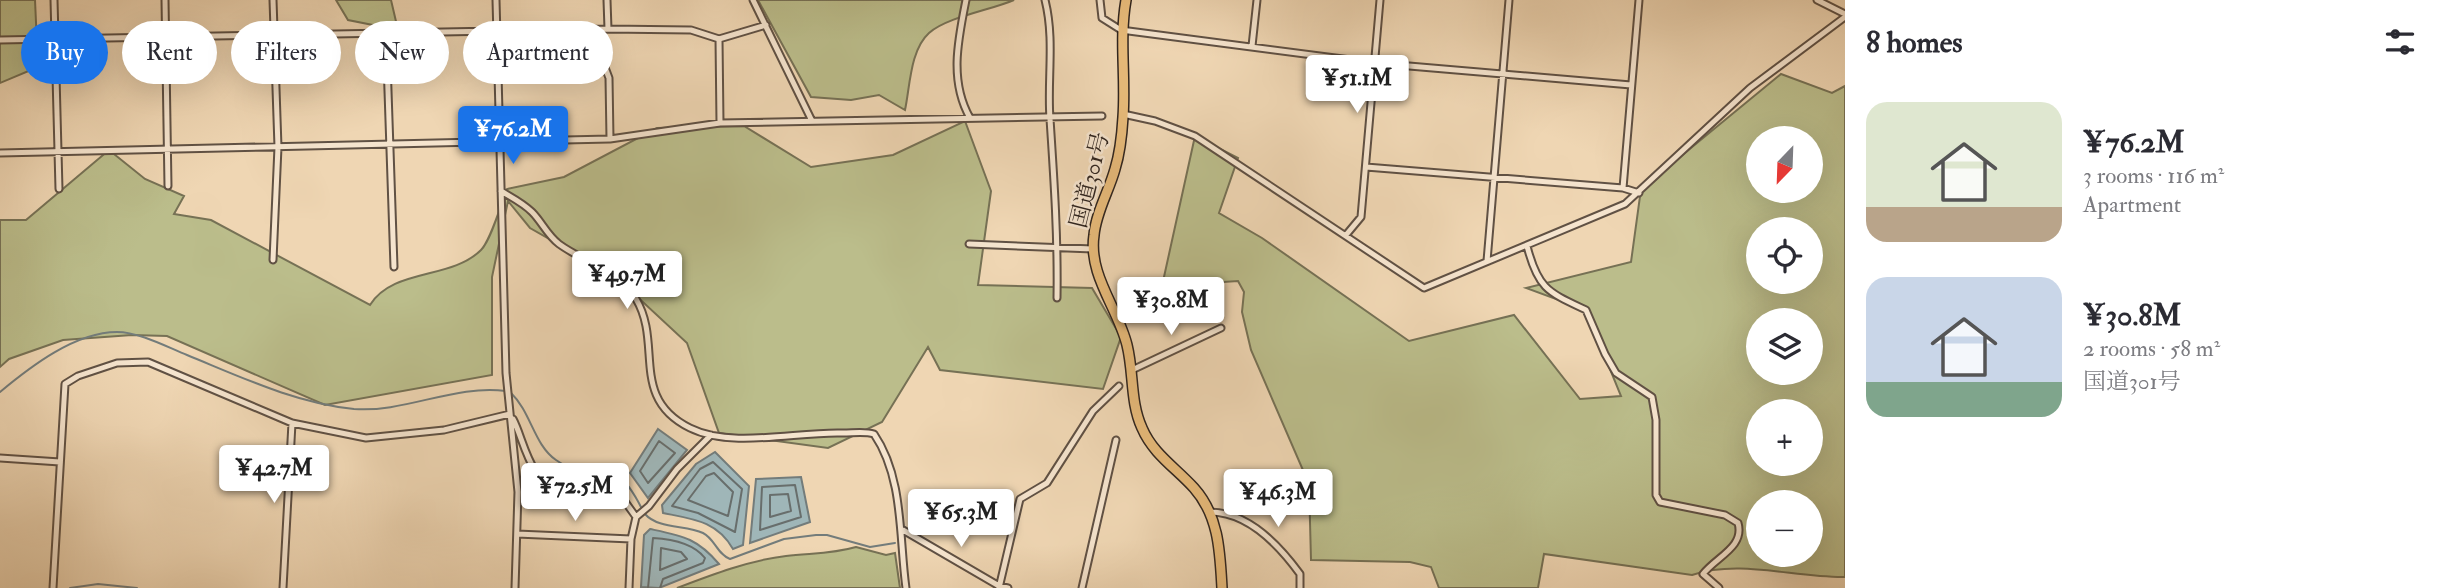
<!DOCTYPE html>
<html lang="en">
<head>
<meta charset="utf-8">
<style>
	:root { --surface:#fff; --page:#f7f7f7; --text:#2b2b33; --muted:#7c7c81; --accent:#1a73e8 }
	body { margin:0; font-family:"IM FELL Double Pica","Noto Serif JP",serif; background:var(--page); color:var(--text); height:100vh; display:flex; flex-direction:column; font-size:26px; white-space:nowrap }
	* { box-sizing:border-box; margin:0 }
	p { font-size:23px; color:var(--muted) }
	.icon { flex:none; width:38px; height:38px; fill:none; stroke:currentColor; stroke-width:2; stroke-linecap:round; stroke-linejoin:round }
	.map { position:relative; flex:1; overflow:hidden }
	.sheet { display:flex; flex-direction:column; background:var(--surface); width:595px }
	.sheet>* { flex:none }
	.banner { position:absolute; left:21px; top:21px; width:665px; height:63px; display:flex; gap:14px }
	.needle { width:46px; rotate:203deg }
	.buttons { position:absolute; left:1746px; top:126px; display:grid; gap:14px }
	.buttons a { display:grid; place-items:center; width:77px; height:77px; border-radius:50%; background:var(--surface); box-shadow:0 7px 28px #0002; font-size:35px }
	.price { position:absolute; translate:-50% -60px; padding:0 16px; border-radius:7px; background:#fff; color:#222; font-size:23px; line-height:46px; filter:drop-shadow(0 2px 4px #0008) }
	.price::after { content:''; position:absolute; left:50%; top:42px; width:21px; height:16px; margin-left:-10px; background:inherit; clip-path:polygon(0 0,100% 0,50% 100%) }
	.price.active { background:var(--accent); color:#fff }
	ul { padding:0; list-style:none }
	li { display:flex; align-items:center; gap:21px; height:175px; padding:0 21px }
	li span { display:grid; place-items:center; flex:none; width:196px; height:140px; border-radius:21px; color:#555 }
	li>.icon { margin-inline-start:auto }
	span .icon { width:84px; height:84px; fill:#fffc; stroke-width:1 }
	li b { font-size:30px }
	h2 { display:flex; justify-content:space-between; align-items:center; height:84px; padding:0 21px; font-size:30px }
	.chip { padding:0 24px; border-radius:32px; background:var(--surface); box-shadow:0 7px 28px #0002; font-size:24px; line-height:63px }
	.chip.active { background:var(--accent); color:#fff }
	main { display:flex; flex:1; min-height:0 }
	.map>svg:first-child { display:block }
	.green { fill:#bbbd8b; stroke:#767155; stroke-width:2; fill-rule:evenodd }
	.water { fill:#9fb6b8; stroke:#737c7b; stroke-width:2 }
	.lines { fill:none; stroke-linecap:round; stroke-linejoin:round }
	.shore { stroke:#686e6c; stroke-width:2 }
	.stream { stroke:#737c7b; stroke-width:2 }
	.minor-casing { stroke:#605144; stroke-width:9 }
	.trunk-casing { stroke:#30251f; stroke-width:12 }
	.minor { stroke:#f5e4ce; stroke-width:5 }
	.trunk { stroke:#e8bb7a; stroke-width:9 }
	.labels { text-anchor:middle; stroke-width:5; stroke-linejoin:round; paint-order:stroke }
	.street-label { font-size:23px; fill:#30251f; stroke:#f5e4ce }
</style>
</head>
<body>
<main>
<div class="map">
<svg width="1845" height="588" viewBox="0 0 1845 588">
	<rect width="100%" height="100%" fill="#efd6b3"/>
	<filter id="stains"><feTurbulence type="fractalNoise" baseFrequency=".00286" numOctaves="4"/><feColorMatrix values="0 0 0 0 .2 0 0 0 0 .09 0 0 0 0 .02 0 0 0 .5 -.17"/></filter>
	<radialGradient id="worn" r=".72"><stop offset=".6" stop-color="#630" stop-opacity="0"/><stop offset="1" stop-color="#630" stop-opacity=".3"/></radialGradient>
	<!-- green -->
	<path class="green" d="M0 0H35L38 67 0 83Z
		M336 0H391L398 30 348 20Z
		M758 0H1014C991 10 947 17 929 33 910 50 910 87 905 110L879 95 851 100 811 97Z
		M1781 74 1832 93 1845 86V577C1795 578 1740 559 1692 575L1544 554 1538 588H1439L1431 567 1410 562 1311 560 1309 484 1251 350 1242 312 1244 292 1238 281 1162 286 1195 136 1238 158 1219 213 1262 238 1409 341 1514 315 1580 399 1621 396 1586 310 1526 288 1631 262 1641 189ZM1759 138H1811V191H1759ZM1759 229H1811V282H1759ZM1759 320H1811V373H1759ZM1759 411H1811V464H1759ZM1759 502H1811V555H1759Z
		M965 121 991 191 978 285 1092 288 1121 337 1103 389 940 370 928 347 882 422 828 448 719 433 687 343 616 277 530 228 508 201 492 277V375L325 405 167 336 132 335 63 340 9 359 0 367V220H26L109 150 145 179 184 196 174 214 211 220 370 305C393 268 451 280 481 250 491 240 501 204 507 189L564 177 657 128 744 126 811 167 893 155Z
		M856 547 886 555 895 553 900 588H677C711 575 750 560 786 556 811 553 832 554 856 547Z"/>
	<!-- water -->
	<path class="water" d="M658 429 687 450 648 498 630 473Z
		M715 452 749 486 743 545 733 549C717 521 693 519 663 513L662 505 696 464Z
		M801 477 810 522 750 543 756 479Z
		M650 529C683 536 697 538 719 564L659 588 641 587 644 535Z"/>
	<g class="lines">
		<!-- shore -->
		<path class="shore" d="M659 441 675 453 648 483 640 471Z
			M713 462 742 489 735 532 698 513 672 506 700 469Z
			M714 473 733 492 728 516 688 500 706 476Z
			M795 485 801 517 760 530 762 487Z
			M788 494 791 511 770 517V495Z
			M661 548 681 552 687 559 660 570Z
			M648 588 653 538C671 539 693 543 705 558L703 563 663 579 660 588"/>
		<!-- stream -->
		<path class="stream" d="M0 392C30 367 75 332 117 332 139 332 167 347 187 355 241 377 295 403 354 409 405 413 455 384 506 391
			M511 393C531 412 534 445 556 460 597 489 609 443 642 509
			M645 514C658 529 686 525 703 533 715 539 717 554 730 559L784 539 816 535H827L870 547 895 543
			M70 588 98 584 137 588"/>
		<!-- minor casing -->
		<g class="minor-casing">
			<path id="minor" d="M54 0 59 189
				M165 0 168 186
				M496 0 506 373 518 492 515 588
				M607 0 608 29
				M753 0 812 121
				M966 0C958 40 949 81 970 118
				M1045 0C1055 40 1047 79 1050 119 1054 179 1058 237 1057 298
				M1100 0 1102 18 1121 30 1374 63 1631 85
				M1817 0 1845 14
				M595 31V41L609 78 610 139
				M386 32 394 267
				M719 39 720 123
				M0 40 608 29 691 30 719 39 766 25
				M1252 46 1257 0
				M1123 114 1155 121 1195 136 1424 288 1625 204 1750 88 1845 17
				M0 153 610 139 720 123 1102 116
				M1366 167 1623 188 1639 193
				M1623 188 1639 0
				M501 191C511 197 523 203 532 212 542 222 547 235 559 244 585 263 617 269 636 299 663 344 629 398 690 428 732 449 798 431 843 433 853 433 865 431 874 434 904 478 899 538 906 588
				M1346 235 1361 217 1380 0
				M969 244 1093 249
				M1527 246C1538 289 1548 292 1586 310L1605 354 1616 373 1652 397 1656 420V495L1660 502 1725 515 1738 523C1745 547 1716 557 1703 574L1719 588
				M273 260 278 147 273 0
				M1487 261 1509 0
				M1132 370 1221 328
				M513 419C524 439 530 487 561 486 576 486 590 481 605 482L621 496 636 517
				M0 458 60 462
				M1210 512C1247 512 1279 545 1300 574V588
				M903 530 999 586 1008 588
				M517 534 631 539
				M53 588 65 384 78 376 117 363 148 362 292 423 366 438 444 430 510 414
				M283 588 292 423
				M629 588 631 539 636 517 649 506 677 469 711 435
				M999 588 1020 499 1047 483 1093 411 1119 386
				M1082 588 1116 440"/>
		</g>
		<!-- trunk casing -->
		<g class="trunk-casing">
			<path id="trunk" d="M1126 0C1119 40 1126 77 1123 117 1122 134 1120 153 1115 169 1109 191 1096 212 1094 235 1088 275 1118 308 1127 345 1134 373 1130 402 1142 428 1153 454 1176 468 1194 488 1219 516 1220 552 1222 588"/>
		</g>
		<!-- minor -->
		<use href="#minor" class="minor"/>
		<!-- trunk -->
		<use href="#trunk" class="trunk"/>
	</g>
	<g class="labels">
		<!-- street labels -->
		<g class="street-label">
			<text transform="translate(1089 180) rotate(-76)" y="8">国道301号</text>
		</g>
	</g>
	<rect width="100%" height="100%" filter="url(#stains)"/>
	<rect width="100%" height="100%" fill="url(#worn)"/>
</svg>
<div class="buttons">
<a><svg class="needle" viewBox="-14 -14 28 28"><path d="M0-13l5 13h-10z" fill="#e53935"/><path d="M0 13l5-13h-10z" fill="#7c7c81"/></svg></a>
<a><svg class="icon" aria-label="locate" viewBox="0 0 24 24"><circle cx="12" cy="12" r="6"/><path d="M12 2v4M12 18v4M2 12h4M18 12h4"/></svg></a>
<a><svg class="icon" aria-label="layers" viewBox="0 0 24 24"><path d="M12 4l9 5-9 5-9-5zM3 14l9 5 9-5"/></svg></a>
<a>+</a>
<a>−</a>
</div>
<b class="price" style="left:1357px;top:115px">¥51.1M</b>
<b class="price active" style="left:513px;top:166px">¥76.2M</b>
<b class="price" style="left:627px;top:311px">¥49.7M</b>
<b class="price" style="left:1171px;top:337px">¥30.8M</b>
<b class="price" style="left:274px;top:505px">¥42.7M</b>
<b class="price" style="left:575px;top:523px">¥72.5M</b>
<b class="price" style="left:1278px;top:529px">¥46.3M</b>
<b class="price" style="left:961px;top:549px">¥65.3M</b>
<div class="banner">
<a class="chip active">Buy</a>
<a class="chip">Rent</a>
<a class="chip">Filters</a>
<a class="chip">New</a>
<a class="chip">Apartment</a>
</div>
</div>
<section class="sheet">
<h2>8 homes<svg class="icon" aria-label="filters" viewBox="0 0 24 24"><path d="M4 7h16M4 17h16"/><circle cx="9" cy="7" r="2"/><circle cx="15" cy="17" r="2"/></svg></h2>
<ul>
<li><span style="background:linear-gradient(#dfe7d0 75%,#b9a48a 0)"><svg class="icon" aria-label="home" viewBox="0 0 24 24"><path d="M3 11l9-7 9 7M6 9v11h12V9"/></svg></span><div><b>¥76.2M</b><p>3 rooms · 116 m²</p><p>Apartment</p></div></li>
<li><span style="background:linear-gradient(#c9d6e8 75%,#7fa58c 0)"><svg class="icon" aria-label="home" viewBox="0 0 24 24"><path d="M3 11l9-7 9 7M6 9v11h12V9"/></svg></span><div><b>¥30.8M</b><p>2 rooms · 58 m²</p><p>国道301号</p></div></li>
</ul>
</section>
</main>
</body>
</html>
